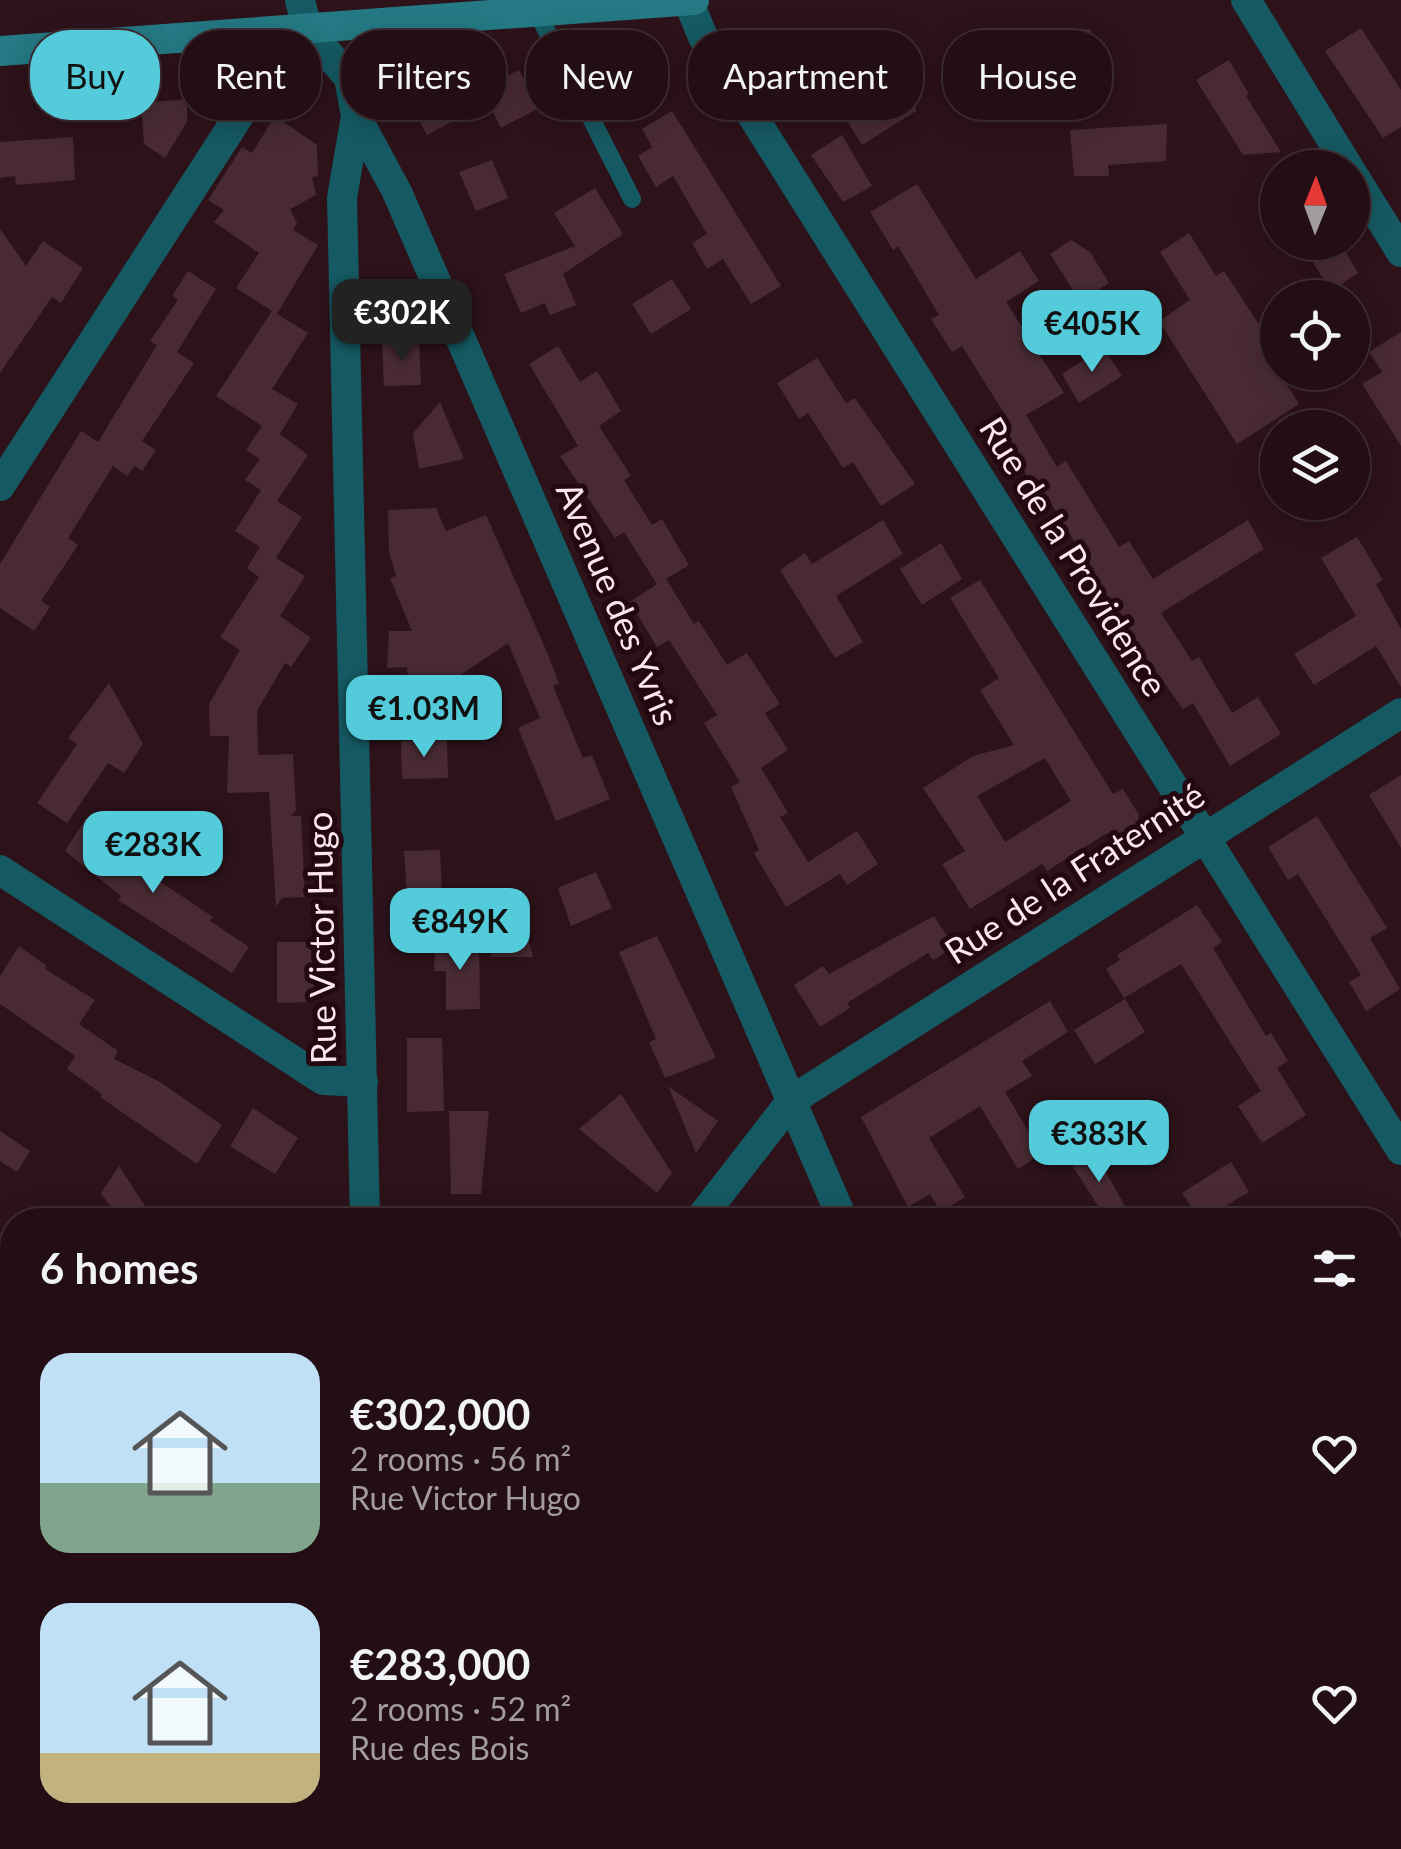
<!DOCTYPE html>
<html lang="en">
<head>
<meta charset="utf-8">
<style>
	:root { --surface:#220e14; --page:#2e1c22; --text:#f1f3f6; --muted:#a29ca0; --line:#3f2e34; --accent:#53cbda }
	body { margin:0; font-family:Lato,sans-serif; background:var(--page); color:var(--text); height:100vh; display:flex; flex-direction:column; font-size:38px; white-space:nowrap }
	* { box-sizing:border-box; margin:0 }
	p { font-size:32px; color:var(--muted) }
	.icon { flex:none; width:55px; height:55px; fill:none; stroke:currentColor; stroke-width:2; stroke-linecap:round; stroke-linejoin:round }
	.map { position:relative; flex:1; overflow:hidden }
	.side { position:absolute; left:0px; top:1208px; width:1402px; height:642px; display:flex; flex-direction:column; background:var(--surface); border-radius:40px 40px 0 0; box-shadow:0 5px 25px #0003,0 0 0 2px var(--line) }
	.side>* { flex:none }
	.banner { position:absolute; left:30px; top:30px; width:1342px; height:90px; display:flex; gap:20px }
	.needle { width:65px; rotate:1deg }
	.tools { position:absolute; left:1260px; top:150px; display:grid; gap:20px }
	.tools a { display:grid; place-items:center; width:110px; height:110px; border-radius:50%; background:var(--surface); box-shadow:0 5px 25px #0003,0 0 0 2px var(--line); font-size:50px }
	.price { position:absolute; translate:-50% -85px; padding:0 22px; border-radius:20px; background:var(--accent); color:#111; font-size:32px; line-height:65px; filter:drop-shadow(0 2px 5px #0008) }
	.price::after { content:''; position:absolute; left:50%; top:60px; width:30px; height:22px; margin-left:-15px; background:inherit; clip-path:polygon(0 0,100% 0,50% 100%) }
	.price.on { background:#222; color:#fff }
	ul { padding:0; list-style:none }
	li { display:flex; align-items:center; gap:30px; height:250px; padding:0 40px }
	li span { display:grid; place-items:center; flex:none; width:280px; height:200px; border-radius:30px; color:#555 }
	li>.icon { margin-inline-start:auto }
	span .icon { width:120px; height:120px; fill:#fffc; stroke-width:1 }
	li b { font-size:42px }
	h2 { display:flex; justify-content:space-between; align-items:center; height:120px; padding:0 40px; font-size:42px }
	.tag { padding:0 35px; border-radius:40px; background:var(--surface); box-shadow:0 5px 25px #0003,0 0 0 2px var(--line); font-size:35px; line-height:90px }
	.tag.on { background:var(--accent); color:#111 }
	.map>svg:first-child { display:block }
	.green { fill:#5d2537 }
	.building { fill:#492a33; fill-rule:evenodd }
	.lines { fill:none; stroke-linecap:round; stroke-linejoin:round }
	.service { stroke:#155962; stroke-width:18 }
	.minor { stroke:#155962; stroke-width:30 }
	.secondary { stroke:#247984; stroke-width:30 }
	.rail-casing { stroke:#bea7ad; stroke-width:11 }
	.rail { stroke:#230811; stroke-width:8; stroke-dasharray:22; stroke-linecap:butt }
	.labels { text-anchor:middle; stroke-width:10; stroke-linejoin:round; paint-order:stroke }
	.street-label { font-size:35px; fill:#fce7ec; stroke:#230811 }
</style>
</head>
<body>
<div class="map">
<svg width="1401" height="1849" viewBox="0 0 1401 1849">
	<rect width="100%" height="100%" fill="#2d121a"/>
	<!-- green -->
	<path class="green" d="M0 1573 12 1582V1616L0 1606Z
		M0 1664 12 1674V1709L0 1699Z
		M184 1838H220L235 1849H199Z
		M302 1838H417L427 1840 428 1849H318Z"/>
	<!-- building -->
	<path class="building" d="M1361 28 1401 90V127L1383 138 1325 51Z
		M1091 29 1093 69 1078 70 1082 102 998 108 993 65 1060 59 1058 32Z
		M873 30 847 64 912 58 916 111 862 145 848 122 870 108 826 66 847 64 817 34Z
		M988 44 990 71 951 73 949 48Z
		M1229 60 1249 94 1246 96 1281 152 1243 155 1196 80Z
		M519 70 539 108 501 128 478 84 500 72 503 78Z
		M454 75 473 110 427 135 408 100Z
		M187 99V122L165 158 144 144 141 103Z
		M672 111 781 286 751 304 723 259 707 269 692 243 707 234 673 176 656 187 638 156 652 147 642 129Z
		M275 116 317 145 318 176 312 177 316 195 290 209 297 223 293 230 318 245 277 314 308 333 272 389 298 404 280 434 308 455 277 501 302 517 276 558 305 576 280 616 311 638 291 667 285 663 257 711 258 755 293 754 296 810 291 816H301L305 897 282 898 276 907 269 792 227 793 229 736H210L209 704 240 650 220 637 259 577 247 568 260 547 235 531 261 490 245 480 260 459 246 450 262 426 216 396 272 311 236 288 259 253 214 222 224 210 208 200 242 147 252 153Z
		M1167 124 1166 161 1108 165 1109 176H1074L1070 130Z
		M842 135 872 186 843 202 811 155Z
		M73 137 75 180 16 185 15 176 0 178V142Z
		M492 160 508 198 476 211 459 172Z
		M917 184 976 279 1020 251 1039 281 1006 302 1064 393 1026 415 1057 467 1066 461 1119 547 1129 541 1153 579 1248 520 1264 549 1161 613 1192 661 1199 657 1232 713 1258 697 1281 734 1230 766 1193 703 1183 709 1142 652 1037 480 1031 483 999 427 1009 421 962 346 952 352 931 319 939 315 898 246 893 250 870 212Z
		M595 188 623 234 563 274 576 305 550 315 545 303 521 313 504 274 575 246 554 213Z
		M0 229 26 266 43 241 83 268 61 303 52 297 0 373Z
		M1189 233 1216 276 1224 271 1273 346 1266 351 1299 404 1237 444 1159 321 1190 300 1160 252Z
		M1071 240 1090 252 1109 283 1080 301 1050 254Z
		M1300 242H1340L1358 273 1331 291Z
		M188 271 216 289 177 352 194 363 142 441 156 450 142 471 135 466 127 476 113 466 68 538 78 545 41 601 50 607 34 631 0 608V564L81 431 98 442 157 345 150 341 178 300 172 296Z
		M672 279 691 309 651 334 632 304Z
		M1131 296 1151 327 1122 345 1103 315Z
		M1401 332V446L1362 384 1382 372 1369 352Z
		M419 341 421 385 384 386 382 342Z
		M558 346 580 382 597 371 621 411 599 426 631 476 624 480 652 525 662 519 689 565 666 579 694 624 699 621 727 665 747 653 780 704 765 713 788 750 761 768 788 813 780 817 808 862 857 831 878 864 847 885 840 874 786 907 754 853 759 850 731 787 740 782 704 723 717 715 669 640 657 647 630 602 657 584 624 532 615 538 560 456 578 446 529 364Z
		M1103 347 1122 376 1079 403 1062 374Z
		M817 358 846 403 855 398 915 484 881 506 853 462 843 468 808 413 799 419 777 383Z
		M440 402 464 459 419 469 413 433Z
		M436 508 446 531 486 515 546 650 559 683 553 686 583 758 592 755 610 799 556 821 518 728 540 718 508 643 410 709 407 667 387 668 389 631H412L390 578 396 576 389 551 388 510Z
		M883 520 903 554 836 596 863 642 835 658 780 570 805 553 812 564Z
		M1357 537 1383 580 1376 584 1401 629V687L1376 646 1314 685 1294 654 1356 616 1321 558Z
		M941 543 962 579 922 605 900 569Z
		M980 580 1113 794 1123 789 1139 815 1136 833 1115 846 1107 833 1047 871 1042 864 970 909 942 864 965 851 923 788 973 756 1014 745 980 690 999 678 950 598ZM1045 758 1071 801 1005 842 977 796Z
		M109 683 143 744 124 773 108 763 67 823 37 803 77 744 68 738Z
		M447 740 448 778 402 779 401 741Z
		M1401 775V848L1369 795Z
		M1317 816 1387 928 1370 938 1400 989 1366 1011 1349 982 1361 975 1298 874 1288 880 1268 847Z
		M86 818 134 850 128 860 213 917 210 921 249 947 232 973 118 900 121 896 65 851Z
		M440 850 442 893 407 894 404 851Z
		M596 872 612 908 571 926 558 888Z
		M1197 905 1222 942 1213 948 1266 1036 1271 1033 1288 1061 1277 1068 1306 1115 1262 1143 1238 1106 1261 1091 1181 964 1124 998 1106 969 1120 960 1117 955Z
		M934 916 954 947 933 960 928 953 847 1003 850 1008 820 1027 794 985 823 966 829 974Z
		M524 922 533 957H491V923Z
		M657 936 716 1058 665 1078 649 1042 656 1039 619 952Z
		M435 941H479L480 1009 446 1010V971H434Z
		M277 942H310L315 1002 277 1003Z
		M19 946 47 966 45 969 95 1000 79 1024 118 1051 114 1059 160 1082 222 1125 197 1164 100 1097 102 1094 67 1069 75 1056 0 1004V976Z
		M1125 999 1145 1032 1095 1064 1074 1030Z
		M1050 1001 1068 1032 1022 1061 1032 1076 1005 1092 1042 1154 1018 1169 980 1106 929 1138 965 1197 941 1212 930 1194 908 1207 861 1117Z
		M407 1038H442L444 1111 407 1112Z
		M668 1086 718 1121 696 1153Z
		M621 1094 672 1173 657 1193 579 1129Z
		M253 1108 298 1138 275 1174 230 1146Z
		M449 1111H489L481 1194H451Z
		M0 1131 30 1151 17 1172 0 1161Z
		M1090 1146 1105 1171 1133 1220H1107L1068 1159Z
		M1231 1162 1249 1192 1227 1205 1237 1220H1200L1182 1193Z
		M119 1166 145 1206 124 1220H119L101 1193Z"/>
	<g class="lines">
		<!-- service -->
		<path class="service" d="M537 12 632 199"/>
		<!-- minor -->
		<path class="minor" d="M300 0 307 29 349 78 356 116 397 192 843 1220
			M688 0 703 37 1401 1150
			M1246 0 1349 168
			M356 116 342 198 365 1220
			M1352 173 1401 252
			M0 486 271 66 307 29
			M0 870 323 1080 363 1082
			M699 1220 792 1100 1401 713
			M0 1417 12 1425
			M1390 1600 1401 1593
			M659 1838 678 1849
			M1156 1838 1163 1849"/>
		<!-- secondary -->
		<path class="secondary" d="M0 51 694 0"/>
		<!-- rail casing -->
		<g class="rail-casing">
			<path id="rail" d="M0 1628 12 1638
				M0 1650 12 1660
				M238 1838 253 1849
				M267 1838 282 1849"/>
		</g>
		<!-- rail -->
		<use href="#rail" class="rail"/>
	</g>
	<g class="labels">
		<!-- street labels -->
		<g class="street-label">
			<text transform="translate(1073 557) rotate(58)" y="12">Rue de la Providence</text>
			<text transform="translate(617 604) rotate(67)" y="12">Avenue des Yvris</text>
			<text transform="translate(1075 874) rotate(-33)" y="12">Rue de la Fraternité</text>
			<text transform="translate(322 938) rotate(-91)" y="12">Rue Victor Hugo</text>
		</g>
	</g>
</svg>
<div class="tools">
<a><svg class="needle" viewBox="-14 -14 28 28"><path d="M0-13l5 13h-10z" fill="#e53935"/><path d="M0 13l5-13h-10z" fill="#a29ca0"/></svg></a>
<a><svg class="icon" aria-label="locate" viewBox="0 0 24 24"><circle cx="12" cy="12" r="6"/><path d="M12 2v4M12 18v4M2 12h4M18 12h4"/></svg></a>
<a><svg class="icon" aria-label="layers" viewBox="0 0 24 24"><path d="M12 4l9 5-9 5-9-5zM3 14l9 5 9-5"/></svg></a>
</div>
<b class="price on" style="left:402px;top:364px">€302K</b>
<b class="price" style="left:1092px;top:375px">€405K</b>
<b class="price" style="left:424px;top:760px">€1.03M</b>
<b class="price" style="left:153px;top:896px">€283K</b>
<b class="price" style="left:460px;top:973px">€849K</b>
<b class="price" style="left:1099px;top:1185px">€383K</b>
<div class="banner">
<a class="tag on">Buy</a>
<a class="tag">Rent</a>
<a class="tag">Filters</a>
<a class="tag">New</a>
<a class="tag">Apartment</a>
<a class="tag">House</a>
</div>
<section class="side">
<h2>6 homes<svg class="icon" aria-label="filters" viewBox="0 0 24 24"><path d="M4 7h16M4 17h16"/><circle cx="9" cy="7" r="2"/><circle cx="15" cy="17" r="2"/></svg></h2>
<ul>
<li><span style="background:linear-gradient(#bfe0f5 65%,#7fa58c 0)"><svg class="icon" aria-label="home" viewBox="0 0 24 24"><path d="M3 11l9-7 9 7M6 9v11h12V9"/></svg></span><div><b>€302,000</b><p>2 rooms · 56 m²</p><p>Rue Victor Hugo</p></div><svg class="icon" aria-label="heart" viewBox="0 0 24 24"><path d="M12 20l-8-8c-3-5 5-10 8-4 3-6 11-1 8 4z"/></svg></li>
<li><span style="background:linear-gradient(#bfe0f5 75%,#c2b280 0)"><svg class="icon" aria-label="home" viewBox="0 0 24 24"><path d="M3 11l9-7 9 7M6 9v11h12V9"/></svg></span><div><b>€283,000</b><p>2 rooms · 52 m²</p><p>Rue des Bois</p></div><svg class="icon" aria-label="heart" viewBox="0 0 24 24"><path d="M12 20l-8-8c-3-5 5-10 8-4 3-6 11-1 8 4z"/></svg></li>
</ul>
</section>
</div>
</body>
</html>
